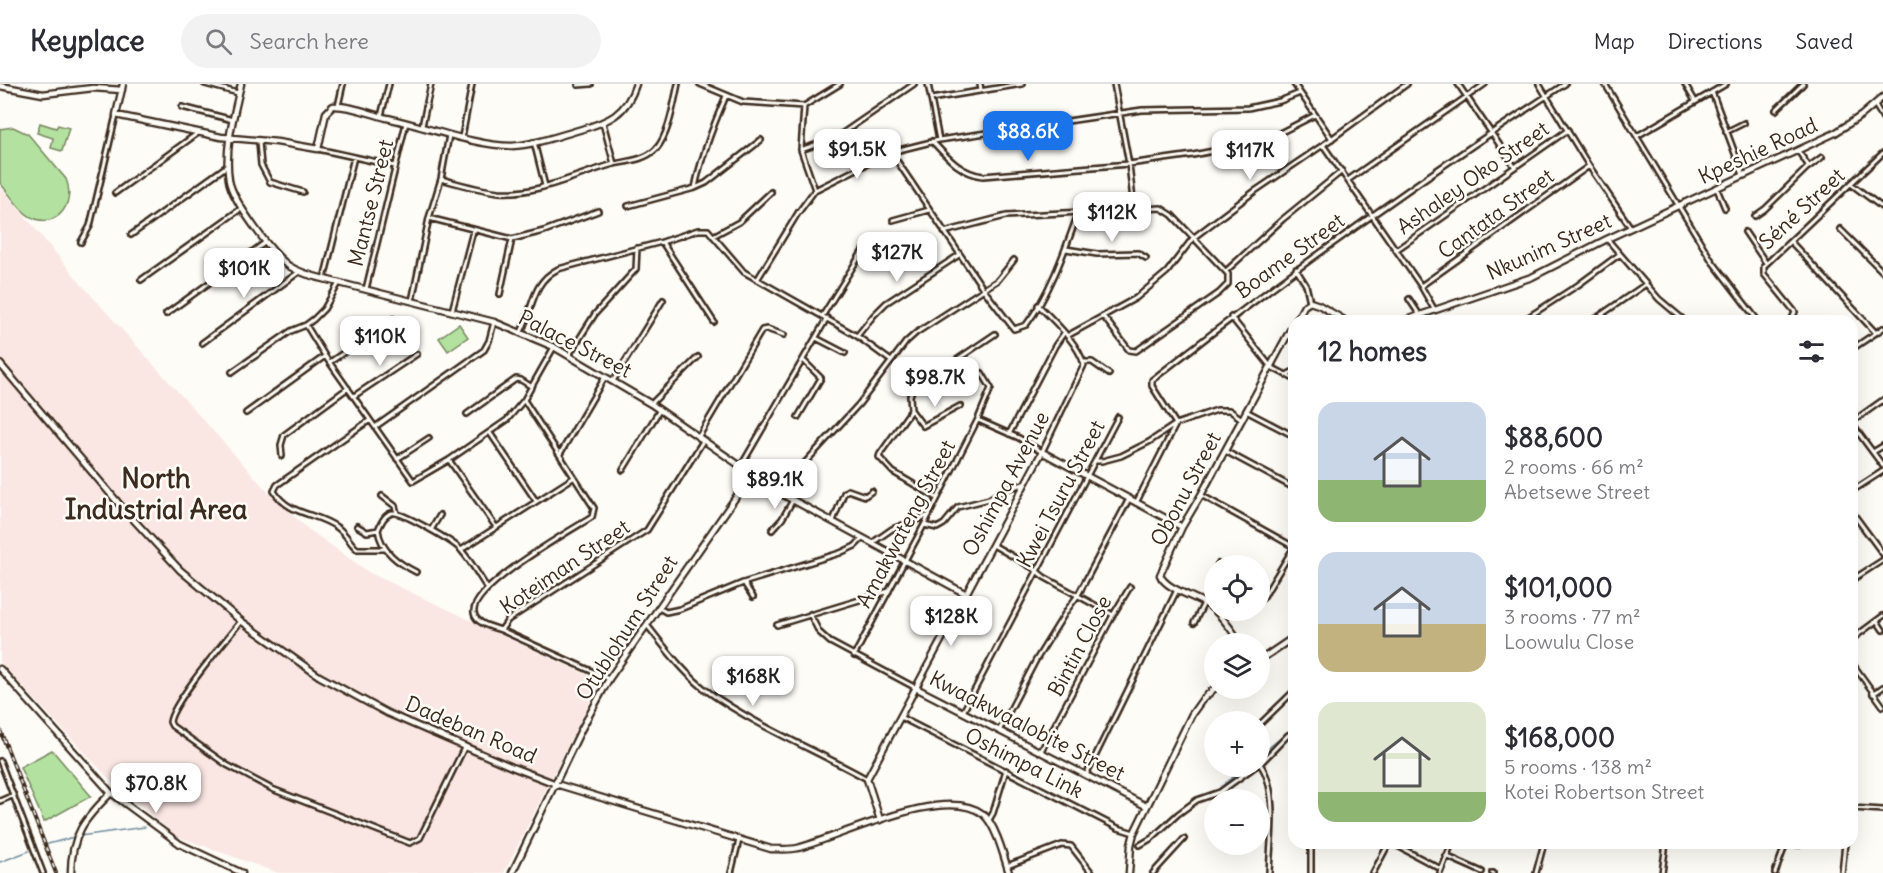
<!DOCTYPE html>
<html lang="en">
<head>
<meta charset="utf-8">
<style>
	:root { --surface:#fff; --page:#f2f2f3; --text:#2b2b33; --muted:#7c7c81; --line:#e1e1e2; --accent:#1a73e8 }
	body { margin:0; font-family:Delius,sans-serif; background:var(--page); color:var(--text); height:100vh; display:flex; flex-direction:column; font-size:22px; white-space:nowrap }
	* { box-sizing:border-box; margin:0 }
	p { font-size:20px; color:var(--muted) }
	.icon { flex:none; width:33px; height:33px; fill:none; stroke:currentColor; stroke-width:2; stroke-linecap:round; stroke-linejoin:round }
	.map { position:relative; flex:1; overflow:hidden }
	.details { position:absolute; left:1288px; top:231px; width:570px; height:534px; display:flex; flex-direction:column; background:var(--surface); border-radius:18px; box-shadow:0 6px 24px #0002 }
	.details>* { flex:none }
	.fabs { position:absolute; left:1204px; top:471px; display:grid; gap:12px }
	.fabs a { display:grid; place-items:center; width:66px; height:66px; border-radius:50%; background:var(--surface); box-shadow:0 6px 24px #0002; font-size:30px }
	.price { position:absolute; translate:-50% -51px; padding:0 14px; border-radius:12px; background:#fff; color:#222; font-size:20px; line-height:39px; filter:drop-shadow(0 2px 3px #0008) }
	.price::after { content:''; position:absolute; left:50%; top:36px; width:18px; height:14px; margin-left:-9px; background:inherit; clip-path:polygon(0 0,100% 0,50% 100%) }
	.price.active { background:var(--accent); color:#fff }
	ul { padding:0; list-style:none }
	li { display:flex; align-items:center; gap:18px; height:150px; padding:0 30px }
	li span { display:grid; place-items:center; flex:none; width:168px; height:120px; border-radius:18px; color:#555 }
	li>.icon { margin-inline-start:auto }
	span .icon { width:72px; height:72px; fill:#fffc; stroke-width:1 }
	li b { font-size:26px }
	h2 { display:flex; justify-content:space-between; align-items:center; height:72px; padding:0 30px; font-size:26px }
	header { display:flex; align-items:center; gap:36px; box-sizing:border-box; height:84px; padding:0 30px; background:var(--surface); border-bottom:2px solid var(--line) }
	header strong { font-size:28px }
	nav { display:flex; gap:33px; margin-inline-start:auto; font-size:21px }
	.search { width:420px; height:54px; background:var(--page); display:flex; align-items:center; gap:15px; box-sizing:border-box; padding:0 21px; border-radius:33px; color:var(--muted); font-size:22px }
	.map>svg:first-child { display:block }
	.built { fill:#fae7e3 }
	.grass { fill:#b3e1a0; stroke:#77865f; stroke-width:1.5 }
	.lines { fill:none; stroke-linecap:round; stroke-linejoin:round }
	.stream { stroke:#728ea0; stroke-width:1.5 }
	.street-casing { stroke:#3b2a1e; stroke-width:8 }
	.secondary-casing { stroke:#3b2a1e; stroke-width:9 }
	.street { stroke:#fdfcf7; stroke-width:3 }
	.secondary { stroke:#fdfcf7; stroke-width:4.5 }
	.rail-casing { stroke:#3b2a1e; stroke-width:4 }
	.rail { stroke:#fdfcf7; stroke-width:1.5; stroke-dasharray:4.5; stroke-linecap:butt }
	.labels { text-anchor:middle; stroke-width:5; stroke-linejoin:round; paint-order:stroke }
	.street-label { font-size:21px; fill:#3b2a1e; stroke:#fdfcf7 }
	.district-label { font-size:27px; font-weight:bold; fill:#3b2a1e; stroke:#fdfcf7 }
</style>
</head>
<body>
<header>
<strong>Keyplace</strong>
<div class="search"><svg class="icon" aria-label="search" viewBox="0 0 24 24"><circle cx="10" cy="10" r="6"/><path d="M15 15l6 6"/></svg>Search here</div>
<nav><a>Map</a><a>Directions</a><a>Saved</a></nav>
</header>
<div class="map">
<svg width="1883" height="789" viewBox="0 0 1883 789">
	<rect width="100%" height="100%" fill="#fdfcf7"/>
	<filter id="ink" filterUnits="userSpaceOnUse"><feTurbulence type="fractalNoise" baseFrequency=".0167" numOctaves="2"/><feDisplacementMap in="SourceGraphic" scale="12" xChannelSelector="R" yChannelSelector="G"/><feConvolveMatrix kernelMatrix="1 2 1 2 8 2 1 2 1" color-interpolation-filters="sRGB"/></filter>
	<g filter="url(#ink)">
		<!-- built -->
		<path class="built" d="M0 102 82 201 268 408 308 445 370 489 600 597 504 789H278L176 752 110 696 0 578Z"/>
		<!-- grass -->
		<path class="grass" d="M40 39 56 44 58 41 69 44 62 67 51 64 53 54 37 49Z
			M13 43 28 50 66 95C76 118 58 145 33 134 20 128 9 109 0 99V45Z
			M459 240 468 253 448 267 439 254Z
			M52 666 91 712 44 738 20 683Z"/>
		<g class="lines">
			<!-- stream -->
			<path class="stream" d="M1852 269 1883 248
				M1260 671 1294 643
				M80 752 145 743
				M1137 759 1151 752 1171 732 1192 716 1215 708 1246 682
				M48 760 74 753
				M0 778 29 767
				M728 789 734 765 733 761"/>
			<!-- street casing -->
			<g class="street-casing">
				<path id="street" d="M205 0 238 9
					M700 0 743 18 804 22 840 0
					M928 0 939 56
					M980 0 981 6
					M1114 0 1129 80 1134 125
					M1294 0 1332 55
					M1458 0 1514 82
					M1539 0 1589 82 1631 144
					M1605 0 1712 177 1758 237
					M1685 0 1695 17
					M578 1 591 0
					M1712 8 1743 91
					M931 15 1022 0
					M1875 21 1883 34
					M338 22 343 0
					M804 22 801 66 815 106
					M182 23 233 36
					M1776 26 1803 0
					M381 32 389 0
					M603 39 614 80
					M422 42 431 0
					M1726 48 1744 39
					M1637 52 1726 0
					M462 53 472 0
					M932 57C947 73 960 89 983 92L1129 80 1193 71 1264 57 1315 31
					M259 58 261 81 270 98 303 108
					M534 58 545 102
					M1323 61 1421 202 1434 225
					M318 65 395 82
					M801 66 837 53 914 0
					M891 68 984 206 1014 245 1026 241C1050 210 1065 166 1078 130
					M1807 84 1822 73
					M441 95C459 100 479 106 499 108 538 111 577 90 614 80 629 77 645 76 656 65 669 51 674 18 678 0
					M1348 96 1485 0
					M1851 100 1883 124
					M695 104C701 72 713 42 726 12
					M1717 105 1725 124
					M115 109 198 49
					M628 122 695 104 706 99 761 56
					M1755 132 1765 125 1807 84 1808 81 1798 67
					M429 134 512 155 544 147 598 127
					M893 136 929 126
					M1840 145 1883 188
					M944 148 1006 132 1161 124 1172 131 1228 190V200L1219 209 1136 267 1129 266 1103 232
					M1745 148 1766 179
					M131 151 227 82
					M713 152 739 138 771 108
					M1607 155 1659 215 1685 237
					M81 158 90 142 116 31
					M662 158 714 238
					M1791 158 1876 249
					M1066 165 1097 170 1138 169 1146 174
					M1396 166 1568 46
					M1296 185 1306 201 1310 218
					M1226 187 1283 135 1342 87
					M324 195 354 73
					M141 196 242 124
					M757 196 798 129 815 106 891 68 939 56 1142 26 1248 24 1280 17 1300 9
					M1421 202 1589 82
					M366 205 406 39
					M500 210 512 155
					M1409 215 1419 230
					M412 217 429 134 441 95 449 51
					M452 227 473 147
					M166 230 266 158
					M1602 230 1608 237
					M823 231 864 165
					M1231 233 1271 283 1294 295
					M1522 237 1578 201 1620 170
					M1592 237 1646 200
					M1791 237 1795 228 1764 190V182L1883 69
					M306 241 325 272 413 397 449 376 507 336 524 316 554 263
					M521 248C534 223 531 199 558 185L662 158 698 146H708L744 188 857 252 891 277
					M857 252 874 231 886 219 959 171
					M1067 252 1136 214 1167 188 1193 154 1255 107 1323 61 1407 0
					M816 254 845 269
					M202 259 299 188
					M1852 265 1883 244
					M569 271 595 230 636 185 637 164
					M330 278 393 235
					M1084 278H1092L1109 290
					M232 288 291 247 306 241 314 235 324 225 339 199
					M1286 291 1294 287
					M613 297 663 216
					M354 312 417 270
					M524 316 594 424 592 433C570 447 470 503 474 529 476 540 492 543 501 546L609 595
					M651 320 698 273
					M911 326 923 342 960 322
					M1246 327 1294 352
					M246 329 325 272
					M467 330 516 295 521 296 532 303
					M798 333 821 294 803 276
					M370 336 277 401 274 407C289 432 317 428 338 444 346 450 350 459 357 465H385
					M978 336 1019 354 1042 368 1084 281C1079 260 1053 236 1038 221
					M1852 338 1883 316
					M1176 340 1152 302V296C1285 191 1423 93 1565 0
					M1852 340 1883 382
					M375 343 484 266 489 257 494 238
					M490 349 536 417
					M1009 350 1055 262 1064 249
					M699 352 762 246 767 245 784 251
					M1225 367 1294 404
					M1873 368 1883 362
					M560 370 605 293
					M282 372 281 361 284 351 348 304
					M397 375 429 354
					M449 376 496 443
					M1095 377H1102L1121 372 1149 358 1176 340 1217 326H1229L1242 335
					M741 382 827 234
					M623 386 659 327
					M1852 407 1883 387
					M778 408 859 320 906 258 916 249 998 196 1014 176
					M1201 411 1294 463 1263 514
					M382 412 395 422 397 429
					M937 414 893 388 879 373 880 370 911 326 910 312 912 306 995 250
					M1136 419 1176 340
					M1852 428 1883 470
					M833 437 844 409 848 406 865 412 872 407
					M924 441 937 444 944 440 958 423 989 415 1006 405 1024 400
					M357 442 367 448 378 446
					M431 446 440 431
					M772 446 782 435 793 416
					M872 459 892 445 927 432
					M993 461 1033 484 1044 493 1113 531
					M461 466 573 394
					M1218 480 1221 482
					M416 488C398 479 381 467 378 446 381 439 384 431 392 429 401 427 454 458 461 466 471 477 479 492 487 504
					M1852 496 1883 476
					M744 499 753 513
					M1260 504 1267 508
					M659 524 666 528 680 525 743 499 840 469 855 462 863 454
					M810 530 819 548 830 558 916 604
					M241 537C226 556 172 619 170 638L172 642 227 681 272 705 410 759 420 754 464 664
					M1877 537 1883 546
					M1194 539 1204 519
					M647 541C666 565 685 591 710 609 758 643 815 666 867 695
					M777 541 889 507
					M501 546 508 536 647 446 703 357
					M1852 555 1883 532
					M854 572 924 441 978 335 991 304 982 289
					M1852 579 1883 622
					M1873 610 1883 603
					M963 628 1118 333
					M900 633 1118 744 1134 749
					M1260 640 1294 607
					M999 647 1036 576 1067 526 1078 511 1129 415
					M1041 667 1113 531 1130 503
					M0 677 43 789
					M1260 680C1279 706 1270 758 1269 789
					M1260 680 1288 651 1294 648
					M1086 691 1177 506
					M0 717 14 711
					M1852 724 1883 726
					M989 736 993 729 1006 686
					M1392 759 1441 785
					M1791 759 1799 761 1804 759
					M1140 761 1152 754 1178 730 1197 716 1220 708 1256 682
					M1446 772 1482 788
					M1007 782 1062 761 1071 762 1092 789
					M731 789 739 756
					M1153 789 1184 755
					M1311 789V759
					M1373 789 1389 759
					M1440 789 1452 759
					M1492 789H1493
					M1536 789 1544 759
					M1662 789 1666 759
					M1775 789 1786 759
					M1842 789 1845 759"/>
			</g>
			<!-- secondary casing -->
			<g class="secondary-casing">
				<path id="secondary" d="M123 0 116 31 221 53 277 58 318 65 326 29 333 22C350 21 370 30 387 34 425 42 474 62 512 62 534 61 558 52 579 46 608 38 626 31 636 0
					M241 0C234 31 224 64 229 96 232 116 272 170 289 182 300 189 312 192 324 195L494 238 554 263 651 320 778 408 966 510
					M0 2 43 10 93 4 122 6
					M1296 237 1304 222 1310 218 1319 221 1346 237
					M1403 237 1532 193 1607 155 1835 49 1862 31 1883 13
					M0 280 120 421 180 486 241 537 319 592 387 629 512 683 556 700 771 765C780 765 790 766 798 764 840 753 945 700 983 730 996 741 1004 773 1009 789
					M1241 560C1232 546 1223 533 1211 523 1198 513 1166 506 1160 491L1182 443 1201 411 1294 239
					M1260 576 1294 553
					M0 585 111 709 180 760 242 789
					M916 604 1146 722
					M880 736 867 695 1042 368 1182 443
					M71 789C71 751 85 734 111 709
					M512 789 581 646 609 595 752 390
					M1129 789 1131 761 1134 749 1192 630 1202 616 1215 604"/>
			</g>
			<!-- street -->
			<use href="#street" class="street"/>
			<!-- secondary -->
			<use href="#secondary" class="secondary"/>
			<!-- rail casing -->
			<g class="rail-casing">
				<path id="rail" d="M0 646 56 789"/>
			</g>
			<!-- rail -->
			<use href="#rail" class="rail"/>
		</g>
	</g>
	<g class="labels">
		<!-- street labels -->
		<g class="street-label">
			<text transform="translate(1758 67) rotate(-25)" y="7">Kpeshie Road</text>
			<text transform="translate(1473 94) rotate(-35)" y="7">Ashaley Oko Street</text>
			<text transform="translate(371 119) rotate(-76)" y="7">Mantse Street</text>
			<text transform="translate(1802 125) rotate(-43)" y="7">Séné Street</text>
			<text transform="translate(1496 130) rotate(-36)" y="7">Cantata Street</text>
			<text transform="translate(1549 163) rotate(-24)" y="7">Nkunim Street</text>
			<text transform="translate(1290 172) rotate(-36)" y="7">Boame Street</text>
			<text transform="translate(575 260) rotate(27)" y="7">Palace Street</text>
			<text transform="translate(1006 400) rotate(-62)" y="7">Oshimpa Avenue</text>
			<text transform="translate(1186 405) rotate(-62)" y="7">Obonu Street</text>
			<text transform="translate(1061 410) rotate(-62)" y="7">Kwei Tsuru Street</text>
			<text transform="translate(906 440) rotate(-62)" y="7">Amakwateng Street</text>
			<text transform="translate(565 483) rotate(-34)" y="7">Koteiman Street</text>
			<text transform="translate(627 544) rotate(-57)" y="7">Otublohum Street</text>
			<text transform="translate(1080 562) rotate(-62)" y="7">Bintin Close</text>
			<text transform="translate(1027 642) rotate(27)" y="7">Kwaakwaalobite Street</text>
			<text transform="translate(471 646) rotate(23)" y="7">Dadeban Road</text>
			<text transform="translate(1024 679) rotate(27)" y="7">Oshimpa Link</text>
		</g>
		<!-- district labels -->
		<g class="district-label">
			<text x="156" y="404">North<tspan x="156" dy="31">Industrial Area</tspan></text>
		</g>
	</g>
</svg>
<div class="fabs">
<a><svg class="icon" aria-label="locate" viewBox="0 0 24 24"><circle cx="12" cy="12" r="6"/><path d="M12 2v4M12 18v4M2 12h4M18 12h4"/></svg></a>
<a><svg class="icon" aria-label="layers" viewBox="0 0 24 24"><path d="M12 4l9 5-9 5-9-5zM3 14l9 5 9-5"/></svg></a>
<a>+</a>
<a>−</a>
</div>
<b class="price active" style="left:1028px;top:78px">$88.6K</b>
<b class="price" style="left:857px;top:96px">$91.5K</b>
<b class="price" style="left:1250px;top:97px">$117K</b>
<b class="price" style="left:1112px;top:159px">$112K</b>
<b class="price" style="left:897px;top:199px">$127K</b>
<b class="price" style="left:244px;top:215px">$101K</b>
<b class="price" style="left:380px;top:283px">$110K</b>
<b class="price" style="left:935px;top:324px">$98.7K</b>
<b class="price" style="left:775px;top:426px">$89.1K</b>
<b class="price" style="left:951px;top:563px">$128K</b>
<b class="price" style="left:753px;top:623px">$168K</b>
<b class="price" style="left:156px;top:730px">$70.8K</b>
<section class="details">
<h2>12 homes<svg class="icon" aria-label="filters" viewBox="0 0 24 24"><path d="M4 7h16M4 17h16"/><circle cx="9" cy="7" r="2"/><circle cx="15" cy="17" r="2"/></svg></h2>
<ul>
<li><span style="background:linear-gradient(#c9d6e8 65%,#8fb573 0)"><svg class="icon" aria-label="home" viewBox="0 0 24 24"><path d="M3 11l9-7 9 7M6 9v11h12V9"/></svg></span><div><b>$88,600</b><p>2 rooms · 66 m²</p><p>Abetsewe Street</p></div></li>
<li><span style="background:linear-gradient(#c9d6e8 60%,#c2b280 0)"><svg class="icon" aria-label="home" viewBox="0 0 24 24"><path d="M3 11l9-7 9 7M6 9v11h12V9"/></svg></span><div><b>$101,000</b><p>3 rooms · 77 m²</p><p>Loowulu Close</p></div></li>
<li><span style="background:linear-gradient(#dfe7d0 75%,#8fb573 0)"><svg class="icon" aria-label="home" viewBox="0 0 24 24"><path d="M3 11l9-7 9 7M6 9v11h12V9"/></svg></span><div><b>$168,000</b><p>5 rooms · 138 m²</p><p>Kotei Robertson Street</p></div></li>
</ul>
</section>
</div>
</body>
</html>
